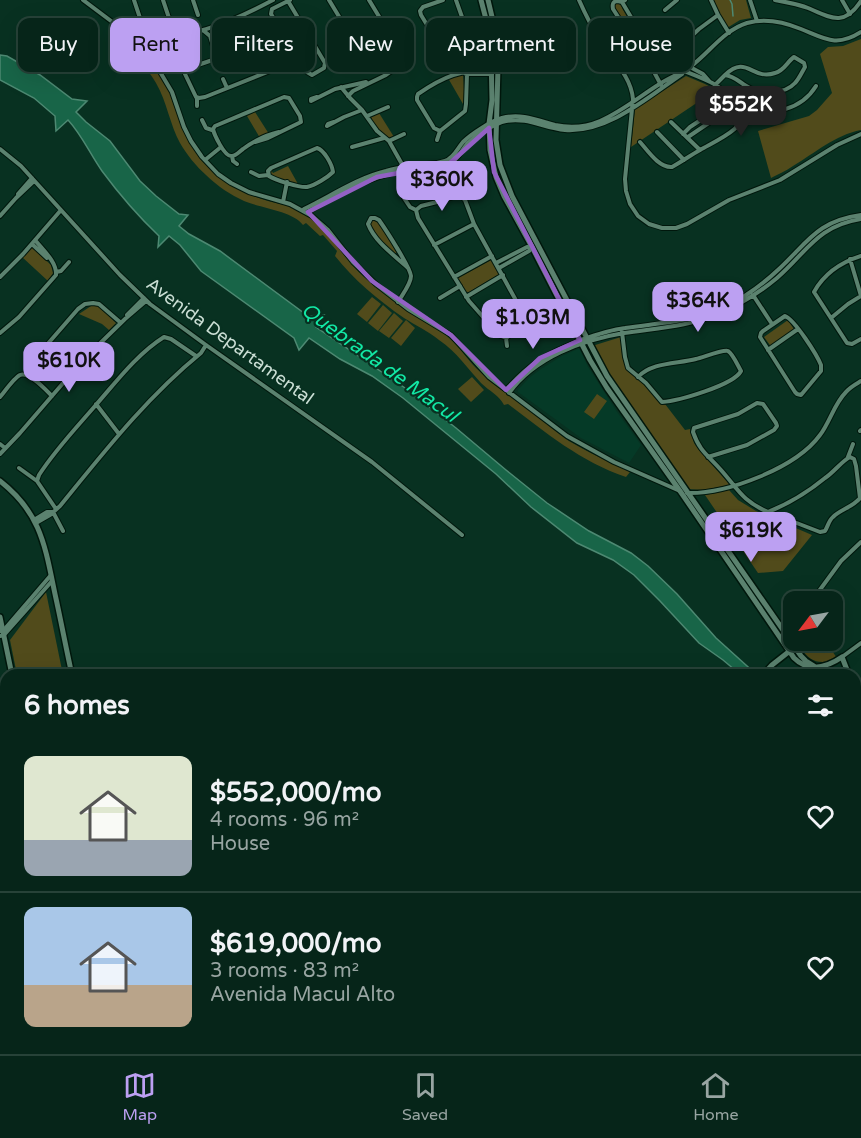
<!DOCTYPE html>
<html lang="en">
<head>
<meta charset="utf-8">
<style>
	:root { --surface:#062519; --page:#0f2d22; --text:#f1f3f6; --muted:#98a5a2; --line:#274238; --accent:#bca0f2 }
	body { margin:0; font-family:"Varela Round",sans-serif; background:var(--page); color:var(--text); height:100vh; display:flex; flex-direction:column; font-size:22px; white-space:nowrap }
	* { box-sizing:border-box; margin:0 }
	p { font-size:20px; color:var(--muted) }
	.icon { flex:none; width:33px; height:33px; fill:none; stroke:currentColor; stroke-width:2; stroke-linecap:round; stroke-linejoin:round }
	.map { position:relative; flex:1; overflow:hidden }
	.panel { position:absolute; left:0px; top:669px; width:861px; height:386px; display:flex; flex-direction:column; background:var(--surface); border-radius:18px 18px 0 0; box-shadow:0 6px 24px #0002,0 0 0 2px var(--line) }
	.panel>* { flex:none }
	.top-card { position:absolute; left:18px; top:18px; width:825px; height:54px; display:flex; gap:12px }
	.needle { width:39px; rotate:238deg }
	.fabs { position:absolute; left:783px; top:591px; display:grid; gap:12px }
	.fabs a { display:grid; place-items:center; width:60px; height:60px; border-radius:12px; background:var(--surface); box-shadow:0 6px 24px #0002,0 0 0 2px var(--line); font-size:30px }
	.price { position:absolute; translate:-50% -51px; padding:0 14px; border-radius:12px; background:var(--accent); color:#111; font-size:20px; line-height:39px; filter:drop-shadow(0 2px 3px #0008) }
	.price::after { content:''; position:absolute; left:50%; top:36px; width:18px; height:14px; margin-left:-9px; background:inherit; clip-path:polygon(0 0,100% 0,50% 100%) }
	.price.on { background:#222; color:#fff }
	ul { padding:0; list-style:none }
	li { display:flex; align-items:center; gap:18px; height:150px; padding:0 24px }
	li+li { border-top:2px solid var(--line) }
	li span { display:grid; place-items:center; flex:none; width:168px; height:120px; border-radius:12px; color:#555 }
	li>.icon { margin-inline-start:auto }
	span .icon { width:72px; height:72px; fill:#fffc; stroke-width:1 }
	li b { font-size:26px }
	h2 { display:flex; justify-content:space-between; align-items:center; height:72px; padding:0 24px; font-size:26px }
	.pill { padding:0 21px; border-radius:12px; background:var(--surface); box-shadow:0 6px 24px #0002,0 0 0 2px var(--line); font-size:21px; line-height:54px }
	.pill.on { background:var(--accent); color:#111 }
	.menu { display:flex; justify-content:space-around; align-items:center; height:84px; border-top:2px solid var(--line); background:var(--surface); font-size:16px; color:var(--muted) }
	.menu a { display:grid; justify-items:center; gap:3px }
	.menu .on { color:var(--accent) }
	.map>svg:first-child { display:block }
	.built { fill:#053a27 }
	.green { fill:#514b1b }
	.water { fill:#186548; stroke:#4d8972; stroke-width:1.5 }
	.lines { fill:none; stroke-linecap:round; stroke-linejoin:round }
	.stream { stroke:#4d8972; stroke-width:1.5 }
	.minor-casing { stroke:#00170c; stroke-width:6 }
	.tertiary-casing { stroke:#00170c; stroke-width:8 }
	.minor { stroke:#5b826f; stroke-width:4 }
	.tertiary { stroke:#5b826f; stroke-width:5 }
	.marked { fill:none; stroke:#9361c5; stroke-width:4.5; stroke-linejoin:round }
	.labels { text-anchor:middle; stroke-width:4.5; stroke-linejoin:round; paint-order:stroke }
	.street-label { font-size:18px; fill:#caded4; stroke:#083121 }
	.water-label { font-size:20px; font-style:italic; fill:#12e8a5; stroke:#083121 }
</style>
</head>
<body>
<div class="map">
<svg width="861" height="1054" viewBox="0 0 861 1054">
	<rect width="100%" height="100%" fill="#083121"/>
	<!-- built -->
	<path class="built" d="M578 349 580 350 588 367 617 412 641 445 629 463 581 438 518 392V390L529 378 541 369 562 356Z"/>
	<!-- green -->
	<path class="green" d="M713 0H746L751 18 740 20 727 28Z
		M617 2 622 6V8L631 24H633L641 38 645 50 643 52 615 8V3Z
		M409 32 413 37 381 59 365 66 362 61 372 60 392 48V46L395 41Z
		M125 36C144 52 162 72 172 96 184 125 185 144 209 168 225 183 246 195 268 201 284 205 300 208 314 219 334 235 345 260 364 277 380 291 398 303 415 315 427 323 439 329 449 338 460 347 467 359 476 368 493 385 514 399 533 413 545 422 557 433 569 441 589 453 610 462 630 472L626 477C581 462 545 432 508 404L504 405C499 395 489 391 481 383 468 369 456 351 439 340 428 331 415 325 404 318 378 300 354 280 335 256L337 251 323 235 320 236 306 223 303 225C293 211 260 208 244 201 231 195 217 186 206 175 196 166 187 155 180 143 170 125 167 102 156 83 147 67 134 55 121 41Z
		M861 39V130C835 135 815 153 793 166 786 171 778 174 771 178L758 131 809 116 817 110 832 93 820 54 828 47 843 46Z
		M463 74 465 104H463L448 78Z
		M686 76 705 84 716 90 631 147 635 109Z
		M255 112 269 134 260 138 247 116Z
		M379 113 394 137 390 139C382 135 374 126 371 117Z
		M288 166 298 184 270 176 271 170 273 173Z
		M373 219 377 220 397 253H395C386 244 375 236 369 224Z
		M31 248H33L51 265 53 273 48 281 22 257Z
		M491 260 499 274 469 292H466L458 278Z
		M372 297 381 304 367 322 357 314Z
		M383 305 392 313 378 331 368 323Z
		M91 306H98L116 323 109 330 102 324 79 314Z
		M394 313 403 321 389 338 379 331Z
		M406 320 415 328 401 346 391 338Z
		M788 320 795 331 772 348 764 337Z
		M621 337 622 356 628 370 648 388 660 403 665 404 685 430 690 429 694 443 698 449 730 485 703 490 688 489 609 376 592 346Z
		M472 377 484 390 471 402 458 389Z
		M597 394 607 401 594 419 584 412Z
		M729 490 738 500 756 511 812 535 783 571 758 573 705 495Z
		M46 592 63 675H17L10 640Z
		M807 641H825L837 658C822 666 809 662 801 648Z"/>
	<!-- water -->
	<path class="water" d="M0 55 7 56 40 75 72 99 87 101 76 112 86 122 110 141 140 181 156 196 179 214 188 215 179 226 189 234 220 251 308 316 324 315 316 327 408 390 456 428 506 470 547 503 589 531 631 553 648 566 677 594 716 638 757 675H741L723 660 699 643 660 601 634 575 613 560 577 543 531 507 496 474 403 398 372 376 340 359 309 338 299 350 294 338 201 271 180 245 169 236 158 247 159 236C138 216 119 194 102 171 90 154 82 135 68 120L56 131 55 116 34 98 0 80Z"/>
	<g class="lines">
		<!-- stream -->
		<path class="stream" d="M730 0 732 4 733 16"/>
		<!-- minor casing -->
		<g class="minor-casing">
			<path id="minor" d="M83 0 127 33 142 47 153 60 172 92 184 127 191 141 202 157 218 174 231 183 249 192 290 204 312 216 328 230 353 262 377 285 408 309 451 335 489 377 567 436 614 462 680 491
				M134 0 142 24
				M163 0 171 24
				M193 0 198 15
				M329 0 361 53 366 56 391 41 392 38 369 0
				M443 0 423 7 420 11 421 15 435 38 440 39 462 33 488 30
				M456 0 462 17 465 33
				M579 0C586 16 594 31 603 46 615 63 631 77 633 99L625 179 626 191 630 204 638 216 649 224 662 228H676L687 224 729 200 780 180 837 145 861 134
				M625 0 622 2 618 1C613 1 612 4 613 9L652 70
				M711 0 718 15 729 33
				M750 0 757 21
				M775 0C786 2 798 4 808 8 831 18 844 27 861 1
				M842 0 850 14
				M288 1 325 63 324 68 312 75 307 72 271 14 272 9 290 0
				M622 2 644 39 653 70 661 85
				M665 10 677 0
				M204 31 210 36 217 59
				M133 38C192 38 222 27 273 0
				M436 39 439 52
				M683 44 699 29 718 15
				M251 47C253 47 254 47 256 47 262 49 269 65 270 71L205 97 199 98 196 97 185 74V70L186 69Z
				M794 57 804 63 805 67C802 72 799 79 795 83 785 94 762 95 750 88 741 84 735 76 725 75 747 54 752 81 775 73 784 71 787 62 794 57Z
				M215 60 219 69
				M177 64 185 70
				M690 67 703 74 710 82
				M684 71C694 75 705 79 714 84 725 91 734 100 746 106 771 118 802 109 816 86
				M466 74H492
				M223 79 227 88
				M715 85 725 75
				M341 87 350 98 362 110 377 131 389 141 403 166
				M348 96 353 91 386 75 411 57
				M317 97 311 99V101L335 89 366 82
				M706 100 716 110
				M197 106V98
				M722 114 728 120
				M367 116 388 107
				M202 120 206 128 212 130
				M334 122 328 124 327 126 344 117 362 110
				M671 122 700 150
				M440 131 434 128 417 100V97L418 94C444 76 461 70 492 69
				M657 132 684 160
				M683 134 690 127 716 110 722 114 688 137
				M437 140 440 131 465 111 466 104 467 74 469 72
				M389 141 404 134
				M255 142 268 138 301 122 300 116 289 98 284 97 215 126 213 129C214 134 224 156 231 156 235 157 240 151 243 149 254 141 266 135 279 132
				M640 142C648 151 659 168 672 167 681 162 691 155 700 150 715 141 749 128 745 106
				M352 147 384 138
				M317 148C324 150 332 164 333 172 327 178 315 185 307 187 300 188 275 180 269 176L268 171 271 168Z
				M0 149 21 166 120 275 150 304 206 345 372 462 462 535
				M232 156 233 161 237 164
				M205 160 221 147
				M251 172 259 176 268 175
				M18 194 32 178
				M461 196 465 200 474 224 524 315 525 323
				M404 198 410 207 416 210
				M283 202 287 182
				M304 209C331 196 357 178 386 171 399 167 413 166 427 164 433 164 439 163 445 161 454 158 457 149 463 142 471 134 491 121 502 118 521 113 537 120 555 125 570 128 586 127 600 121 621 112 639 97 658 85 668 78 680 74 690 67 709 53 724 30 747 23 765 18 784 22 801 29 824 38 836 48 861 32
				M416 210 418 218 469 301 499 335 506 338
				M416 210 421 206 441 201 456 196H461L467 189
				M308 212C334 197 361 181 390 174 407 169 434 171 449 164 458 160 461 151 467 144 475 136 495 123 506 121 527 117 544 128 565 130 608 133 648 97 682 74L683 72
				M0 216 16 198 34 181
				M32 244 47 258
				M434 245 474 224
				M861 256C842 262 824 274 814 292L847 343 852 344 861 339
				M850 259 861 296
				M496 263 527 247H531
				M499 268 529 251 532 247
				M56 272 61 271 69 262
				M0 277 23 254 61 210
				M454 277 492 256
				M753 295 772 324
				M466 297 503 275
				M440 298 460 286
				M398 302C402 295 411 284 411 276 410 267 386 230 379 220L375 218H371L368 224C375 242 394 255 407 267
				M127 315 144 298
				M785 316C795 320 817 355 821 365V371L801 395 797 394 795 392 760 337 761 333 763 331Z
				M831 318 848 304 861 296
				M622 332 625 357 628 368 646 383 662 402C678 401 734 385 741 371 738 366 733 354 728 351 723 349 702 358 696 359 677 364 652 362 638 377
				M0 333 19 317 56 275C57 262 43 250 35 240
				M506 338 522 327 525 323 534 322
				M506 338 507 346
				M768 350 798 329
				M67 379 46 359C42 355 42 351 45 347L78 309 85 304 93 303 99 304 121 323
				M506 390C530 363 547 353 581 340 595 335 609 330 625 328 658 323 691 322 723 308 744 298 762 285 779 269 808 242 817 221 861 215
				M509 393C535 357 582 340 624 333 657 328 687 327 718 314 739 305 759 293 777 278 807 252 817 226 861 219
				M0 397C5 391 14 378 20 375 29 371 46 390 52 396
				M96 404 119 434
				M860 431 861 430
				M0 444 5 448
				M0 454 20 433 83 360 125 319 146 301
				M708 457 747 445 774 430 777 426 776 423 763 404 757 403 738 414 694 428 693 432C700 452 708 455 721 470 738 489 742 501 768 512L820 532 825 531C828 526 829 520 833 517 841 509 853 507 860 498L856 466 854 459 850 457C843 460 833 473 825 478 808 492 788 504 768 512
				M848 457 853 444
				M19 468 37 481
				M687 493C727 494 796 468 820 435 830 422 834 404 846 392 850 387 856 384 861 381
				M56 509 39 484 37 481 39 475C55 450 76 428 95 406 116 382 137 354 164 337L171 339 196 356
				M53 512 63 531
				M34 520 47 512H52
				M36 523 50 515 60 506C104 452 147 397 201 353L206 345
				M811 602 841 561 861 542
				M0 631H3L51 575
				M786 634 794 625
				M0 636 4 635 52 581
				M795 647 802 640
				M842 657 861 643
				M0 694 6 692
				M0 735 6 734
				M0 757 6 755
				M0 876 6 875
				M855 918 861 916
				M855 942 861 939
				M0 952 4 957 6 981
				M855 967 861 964
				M855 1012 861 1024
				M0 1042 6 1041
				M19 1048 21 1054
				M514 1048 517 1054
				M523 1048 526 1054
				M561 1048 566 1054
				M346 1054 358 1048
				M430 1054 438 1051 440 1048
				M449 1054 462 1048
				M587 1054 593 1048
				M602 1054 608 1048
				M649 1054 655 1048
				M702 1054 709 1048
				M843 1054 861 1046"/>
		</g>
		<!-- tertiary casing -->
		<g class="tertiary-casing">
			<path id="tertiary" d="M481 0 487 23 491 55 492 100 489 124 490 150 496 177 504 196 532 247 590 360 607 388 680 491 794 658C808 672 826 668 842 657L849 675
				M488 0 493 21 498 67 496 140 500 165 512 196 607 376 801 656 806 661 814 666
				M0 481C41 513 45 546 55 594 61 621 66 648 72 675
				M0 617 12 675
				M763 675 772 665 791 650
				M855 687 861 701
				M855 851 861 862
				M215 1048 218 1054 226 1050
				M697 1048 700 1054
				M290 1054 302 1048"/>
		</g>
		<!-- minor -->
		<use href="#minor" class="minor"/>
		<!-- tertiary -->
		<use href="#tertiary" class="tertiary"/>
	</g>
	<!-- marked area -->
	<path class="marked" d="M489 128 494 172 580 340 540 358 506 390 451 335 372 281 308 212 377 177 449 164Z"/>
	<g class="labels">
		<!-- street labels -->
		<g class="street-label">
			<text transform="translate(230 341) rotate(36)" y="6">Avenida Departamental</text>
		</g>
		<!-- water labels -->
		<g class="water-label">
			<text transform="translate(380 362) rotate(36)" y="7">Quebrada de Macul</text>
		</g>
	</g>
</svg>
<div class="fabs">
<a><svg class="needle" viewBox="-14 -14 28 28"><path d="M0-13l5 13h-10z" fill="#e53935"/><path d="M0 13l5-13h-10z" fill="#98a5a2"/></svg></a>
</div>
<b class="price on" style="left:741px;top:137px">$552K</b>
<b class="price" style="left:442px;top:212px">$360K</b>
<b class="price" style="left:698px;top:333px">$364K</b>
<b class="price" style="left:533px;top:350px">$1.03M</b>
<b class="price" style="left:69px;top:393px">$610K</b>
<b class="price" style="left:751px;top:563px">$619K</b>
<div class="top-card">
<a class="pill">Buy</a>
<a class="pill on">Rent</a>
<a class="pill">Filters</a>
<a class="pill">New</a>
<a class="pill">Apartment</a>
<a class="pill">House</a>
</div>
<section class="panel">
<h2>6 homes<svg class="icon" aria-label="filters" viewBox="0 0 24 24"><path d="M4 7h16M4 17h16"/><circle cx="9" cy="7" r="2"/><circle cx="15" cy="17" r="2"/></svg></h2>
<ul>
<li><span style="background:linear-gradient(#dfe7d0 70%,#9aa5b1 0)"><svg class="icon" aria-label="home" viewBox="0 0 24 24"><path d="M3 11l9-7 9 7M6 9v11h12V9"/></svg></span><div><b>$552,000/mo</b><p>4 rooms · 96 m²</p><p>House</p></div><svg class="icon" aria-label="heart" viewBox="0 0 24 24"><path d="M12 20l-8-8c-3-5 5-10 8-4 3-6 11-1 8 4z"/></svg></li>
<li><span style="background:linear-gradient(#a9c7e8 65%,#b9a48a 0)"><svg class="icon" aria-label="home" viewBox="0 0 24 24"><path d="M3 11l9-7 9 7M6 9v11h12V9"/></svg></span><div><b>$619,000/mo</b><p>3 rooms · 83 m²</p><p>Avenida Macul Alto</p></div><svg class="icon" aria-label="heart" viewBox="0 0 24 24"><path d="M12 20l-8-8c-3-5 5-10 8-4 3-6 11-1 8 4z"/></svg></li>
</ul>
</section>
</div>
<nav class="menu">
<a class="on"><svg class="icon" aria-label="map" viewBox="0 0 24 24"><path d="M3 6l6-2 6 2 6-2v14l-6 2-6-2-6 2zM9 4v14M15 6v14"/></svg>Map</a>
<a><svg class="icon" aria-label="saved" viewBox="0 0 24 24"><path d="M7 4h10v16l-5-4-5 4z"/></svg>Saved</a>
<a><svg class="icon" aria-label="home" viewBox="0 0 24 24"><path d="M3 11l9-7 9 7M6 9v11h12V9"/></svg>Home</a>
</nav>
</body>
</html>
